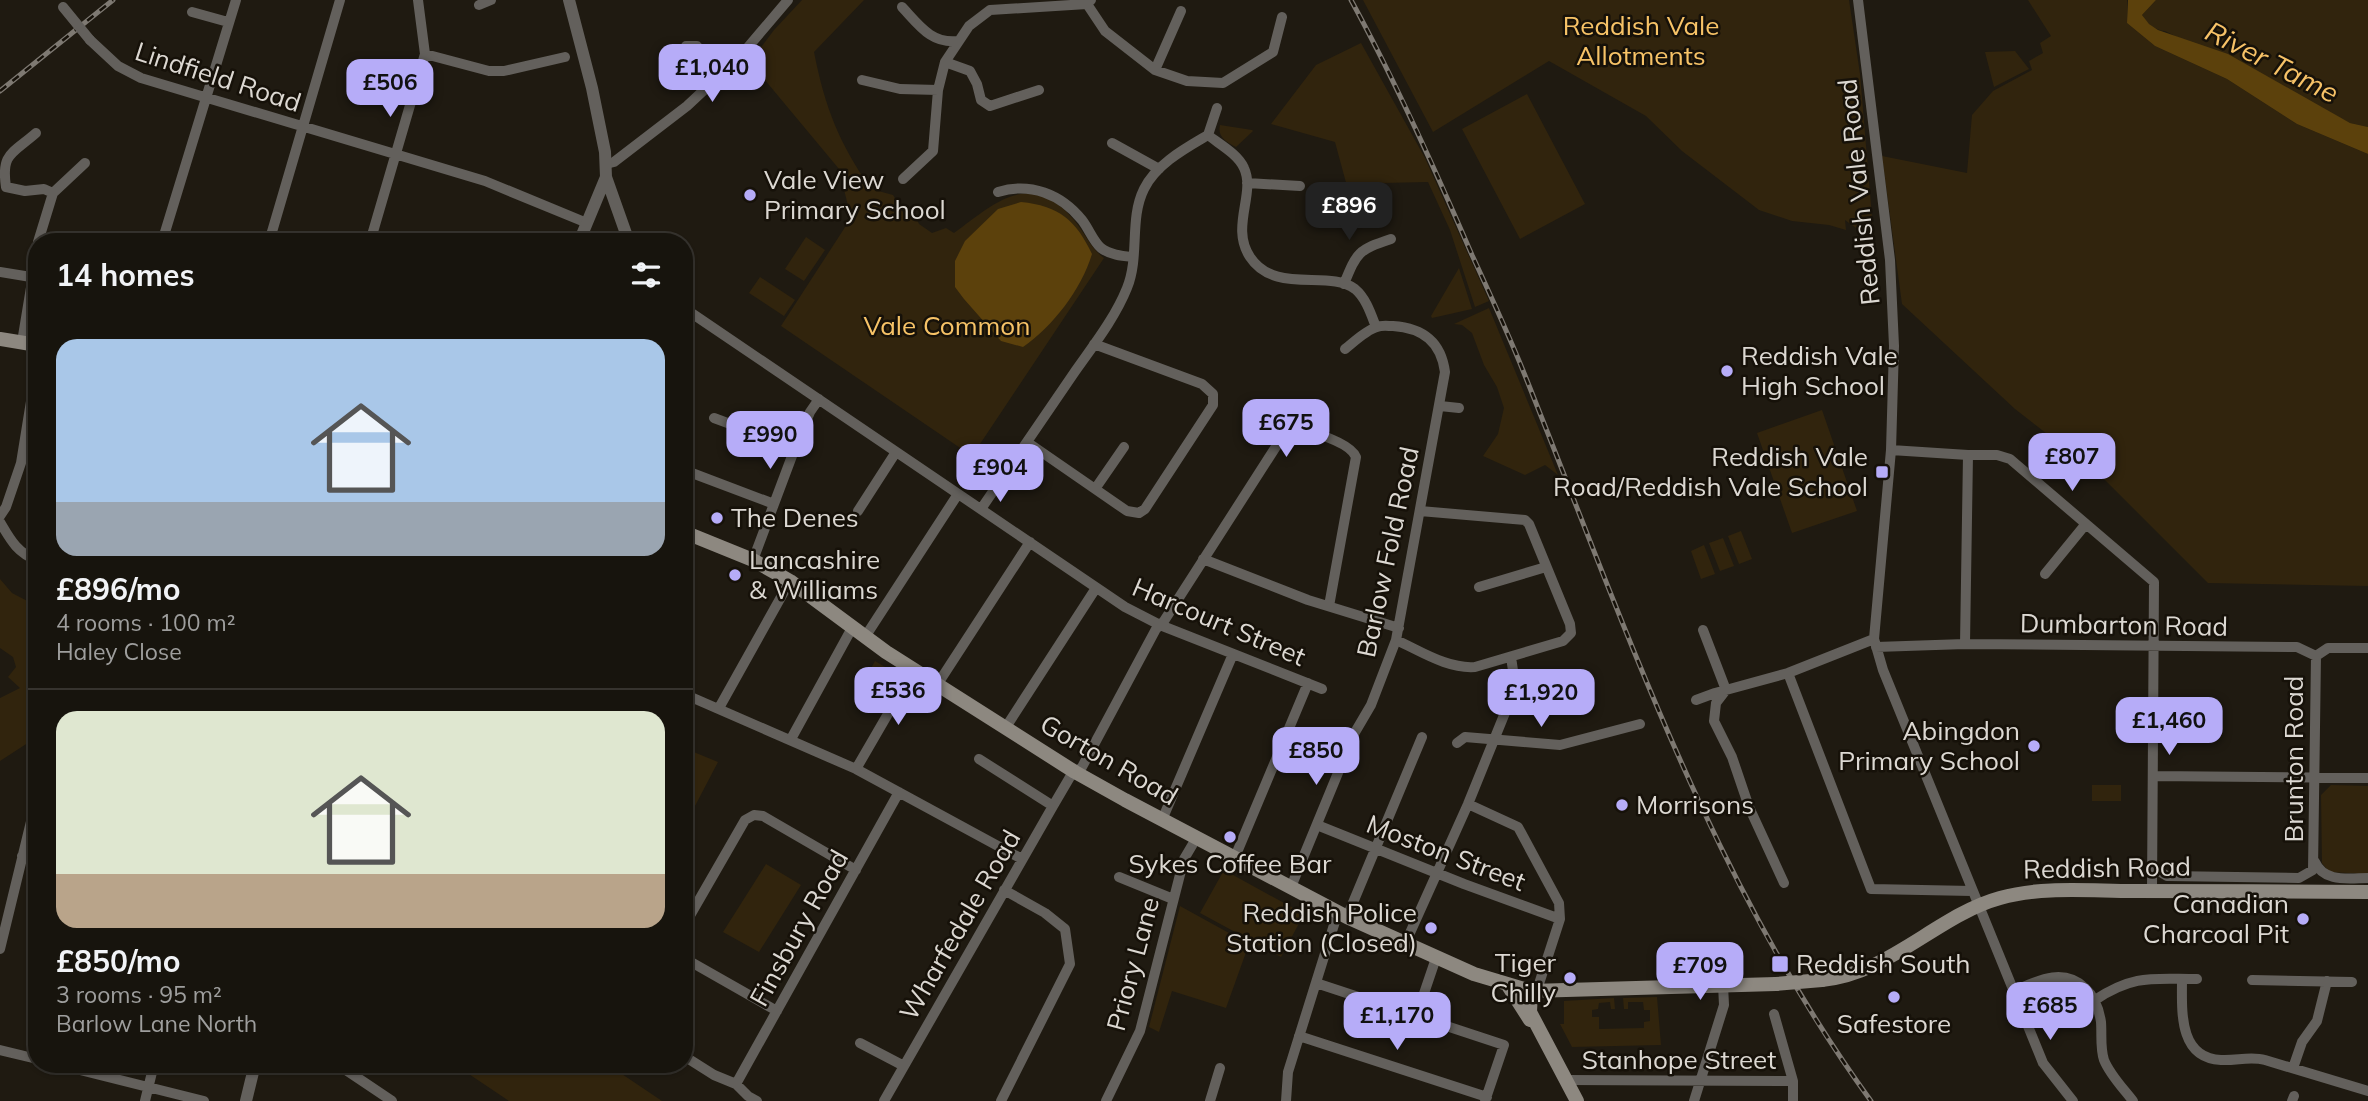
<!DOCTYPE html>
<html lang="en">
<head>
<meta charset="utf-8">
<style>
	:root { --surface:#17140d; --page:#24211b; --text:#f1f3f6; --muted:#9e9e9d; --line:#36332e; --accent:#b6acf8 }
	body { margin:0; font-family:Mulish,sans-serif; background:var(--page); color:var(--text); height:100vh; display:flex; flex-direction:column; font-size:26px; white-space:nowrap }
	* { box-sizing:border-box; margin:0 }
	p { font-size:23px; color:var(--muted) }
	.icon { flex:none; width:38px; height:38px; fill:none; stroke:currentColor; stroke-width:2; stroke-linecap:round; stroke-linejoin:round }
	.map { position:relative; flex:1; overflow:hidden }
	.side { position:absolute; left:28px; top:233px; width:665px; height:840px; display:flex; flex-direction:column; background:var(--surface); border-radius:28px; box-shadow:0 2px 5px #0004,0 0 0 2px var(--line) }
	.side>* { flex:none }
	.price { position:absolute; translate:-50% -60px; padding:0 16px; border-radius:14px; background:var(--accent); color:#111; font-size:23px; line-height:46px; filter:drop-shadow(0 2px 4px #0008) }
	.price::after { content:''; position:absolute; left:50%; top:42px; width:21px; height:16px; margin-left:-10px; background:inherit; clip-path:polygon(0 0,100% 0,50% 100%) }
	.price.selected { background:#222; color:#fff }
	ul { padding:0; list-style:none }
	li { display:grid; align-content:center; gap:14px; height:371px; padding:0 28px }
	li+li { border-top:2px solid var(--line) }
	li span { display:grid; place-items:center; height:217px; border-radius:21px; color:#555 }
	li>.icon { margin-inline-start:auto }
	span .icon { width:126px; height:126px; fill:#fffc; stroke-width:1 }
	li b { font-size:30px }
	h2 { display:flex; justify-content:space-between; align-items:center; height:84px; padding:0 28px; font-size:30px }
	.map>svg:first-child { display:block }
	.green { fill:#31240d }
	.water { fill:#5c410c }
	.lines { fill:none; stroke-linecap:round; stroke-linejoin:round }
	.minor { stroke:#63605c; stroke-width:10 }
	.tertiary { stroke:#63605c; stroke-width:12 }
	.secondary { stroke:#8d8880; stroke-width:14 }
	.rail-casing { stroke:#7e7972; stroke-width:5 }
	.rail { stroke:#161109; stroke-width:2.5; stroke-dasharray:8; stroke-linecap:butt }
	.minor-bridge { stroke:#63605c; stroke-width:10 }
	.secondary-bridge { stroke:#8d8880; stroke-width:14 }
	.poi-dot { fill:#b6acf8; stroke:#161109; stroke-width:2.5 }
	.labels { text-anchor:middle; stroke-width:5; stroke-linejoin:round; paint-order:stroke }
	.park-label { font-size:26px; fill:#f7c367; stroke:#161109 }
	.street-label { font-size:26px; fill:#dcd8d2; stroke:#161109 }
	.poi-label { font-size:26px; fill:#dcd8d2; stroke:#161109; text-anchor:start }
	.water-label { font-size:28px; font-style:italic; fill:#f7c267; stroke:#161109 }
</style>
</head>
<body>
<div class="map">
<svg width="2368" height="1101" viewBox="0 0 2368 1101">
	<rect width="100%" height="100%" fill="#1f1a11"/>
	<!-- green -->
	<path class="green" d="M802 0H864L814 52C825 108 839 143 871 189L893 195 904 214 913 210 919 224 932 233 946 228 954 233C995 203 1030 168 1074 220 1085 233 1091 249 1104 258L972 456 781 326 851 218 839 169 750 62 774 30Z
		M1363 0H1849L1860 74 1874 241 1845 220 1846 230 1829 225 1792 221 1759 210 1682 151 1646 116 1549 61 1433 132Z
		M2028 0H2127V23L2155 46 2227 79 2297 124 2368 154V586L2208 583 2100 475 2015 409 1902 304 1882 156 1967 173 1972 115 1993 91 2032 70 2029 61 2043 53 2040 43 2051 36Z
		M2156 0H2368V127L2350 123 2165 31C2154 30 2147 24 2142 15Z
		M1361 43 1425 158 1489 301 1475 307 1450 230 1428 182 1381 183 1360 194 1348 190 1335 142 1271 124 1316 65Z
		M2015 51 2029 69 1994 87 1985 52Z
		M1527 94 1585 204 1520 239 1462 129Z
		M1220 125 1252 130 1253 131 1236 147C1227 142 1217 137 1220 125Z
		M806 237 825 250 804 281 785 269Z
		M1459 268 1472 309 1432 318 1431 316Z
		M760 277 795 300 784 316 749 293Z
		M1489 308 1558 475 1545 465 1525 475 1483 456 1498 434 1504 408 1497 387 1484 365 1472 333 1462 325 1454 324Z
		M1822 410 1857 511 1792 533 1757 433Z
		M1741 531 1752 559 1739 564 1728 536Z
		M1723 538 1734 566 1720 571 1709 543Z
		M1704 545 1715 574 1701 579 1691 551Z
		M0 579 12 593 37 606V737L0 761V698L20 688 8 677 16 667 13 657 0 648Z
		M875 661 902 677 890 697 864 681Z
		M684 748 718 762 684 827Z
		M2092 785H2121V801H2092Z
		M2331 785 2368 786V874L2329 872 2322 863 2321 795Z
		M766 864 801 885 759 952 723 932Z
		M1224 870 1304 914 1281 957 1200 913Z
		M1180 906 1249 944 1226 1008 1172 991 1159 1032 1149 1027Z
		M1657 997 1661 1045 1572 1047 1560 1024H1564V1001L1614 998 1615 1009H1611L1610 1002 1599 1003 1598 1009 1592 1010V1017H1599V1029L1644 1028V1022L1650 1021V1010H1644L1643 1002H1628V1009H1624L1623 998Z
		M454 1064H607L662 1101H509Z"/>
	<!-- water -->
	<path class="water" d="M2128 0H2156L2142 15 2149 24 2158 30 2228 54 2350 123 2368 127V154L2297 124 2227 79 2155 46 2127 23Z
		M1021 202C1059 206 1076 220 1092 254 1081 290 1053 326 1023 347L1001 341 964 299 955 287V261L965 241 998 209Z"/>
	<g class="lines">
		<!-- minor -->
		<path class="minor" d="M1858 0 1890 260 1894 346 1891 450 1874 639 1883 670 2043 1063 2073 1101
			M1087 4 1105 31 1155 70 1187 81 1223 83 1273 52 1282 17
			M479 5 491 0
			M902 7C919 25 931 44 958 41
			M192 12 228 22
			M90 40 118 66 141 78 485 181 587 223
			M686 46H697L718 77
			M425 54 489 71H504L565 57
			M945 62 970 71 977 84 981 100 990 106 1039 90
			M1155 70 1181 11
			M862 80 900 89 938 90
			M36 133C12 154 1 153 6 187L25 191 44 189 53 193
			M1208 135C1219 144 1238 154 1244 168 1256 194 1230 227 1250 257 1275 295 1329 269 1355 289 1366 298 1371 314 1376 327
			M1112 143 1159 169
			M606 164 614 162 687 106 718 77 743 53 788 0
			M903 179 933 151 938 90 945 62 969 26 990 10 1087 4 1091 0
			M1247 183 1300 186
			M998 192C1030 182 1061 194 1082 220 1089 229 1093 241 1101 248 1110 255 1123 256 1133 257
			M427 237 438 242
			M38 242 53 193 85 163
			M162 242 236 0
			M269 242 340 0
			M370 242 425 54 418 0
			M0 272 37 278
			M1344 284C1357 252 1358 250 1391 239
			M684 308 1125 607 1160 625 1322 689
			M22 342 37 251
			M1440 406 1459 408
			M714 418 795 448
			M1027 442 1127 511 1139 513 1145 509 1213 405V394L1202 384 1094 344
			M1891 450 1968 455H1997L2010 459 2154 582 2152 891
			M684 470 774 504
			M1095 489 1124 447
			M981 509C1012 464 1043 419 1074 373 1093 346 1115 318 1127 288 1140 256 1129 219 1144 189 1156 164 1186 148 1208 135L1217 108
			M858 511 896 452
			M0 516 6 507 21 463 33 389 37 382
			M0 522C10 539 17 553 37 560
			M1203 559 1308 600 1399 628
			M753 560 795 448 810 412 819 399
			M2045 574 2085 525
			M1479 587 1546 567
			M1703 630 1726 690 1716 703 1714 721 1732 757 1749 807 1784 883
			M865 637 958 494
			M1396 640C1421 651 1447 669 1475 667L1563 641 1571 633 1570 624 1529 524 1525 520 1420 511
			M1965 644 1968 455
			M1876 647 1965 644 2297 647 2316 656 2328 648H2368
			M1788 673 1871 889 1972 891
			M937 685 1030 542
			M684 694 856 769 1022 859
			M1696 700 1715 693 1788 673 1874 639
			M719 708 790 581
			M1006 727 1096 588
			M791 739 852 628
			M1457 743 1465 737 1560 745 1640 724
			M979 759 1053 806
			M856 769 914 669
			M2153 776 2368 778
			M1468 804 1518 827 1559 903 1560 919 1537 990
			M1162 820 1233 654
			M1317 825 1464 884 1560 919
			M22 856 37 860
			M1235 857 1308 683
			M2315 862C2324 883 2349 878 2368 878
			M2152 867 2167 876 2299 878 2313 870 2316 656
			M1119 877 1173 899
			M1291 887 1354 734 1371 705 1396 640 1445 372C1441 342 1423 328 1393 326 1388 326 1381 325 1377 327 1366 330 1354 342 1345 349
			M1347 917 1422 737
			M684 926 745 820 754 815 763 816 856 870
			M1405 944 1468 804 1513 693 1515 684 1511 657
			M0 949 37 797
			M684 958 777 1011
			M2182 979C2182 1010 2178 1058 2221 1060 2236 1061 2250 1056 2265 1060L2368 1091
			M2252 980 2352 982
			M1316 983 1504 1045 1485 1101
			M2014 991C2037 981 2063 967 2085 988 2095 997 2099 1009 2101 1022 2102 1035 2100 1048 2104 1060 2110 1075 2123 1088 2133 1101
			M2095 1000C2134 974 2153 979 2197 979
			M1774 1014 1793 1081V1101
			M1416 1017 1436 958
			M1299 1036 1487 1097
			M860 1043 904 1066
			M0 1050 37 1059
			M684 1056 714 1075 736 1084 748 1096 757 1101
			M56 1064 204 1101
			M337 1064 392 1101
			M2293 1068 2302 1042 2317 1021 2327 981
			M1566 1080 1793 1081
			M736 1084 899 792
			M145 1101 154 1064
			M884 1101 1053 806 1070 777 1082 767 1156 629 1164 621 1286 431 1293 427C1309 431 1350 442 1356 457L1329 606
			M1001 1101 1070 964 1065 929 1045 913 1004 890
			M1106 1101 1140 1031 1184 859 1197 837
			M1210 1101 1220 1068
			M1286 1101 1288 1072 1338 912
			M1694 1101 1724 1005 1723 985
			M2292 1101 2294 1096"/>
		<!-- tertiary -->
		<path class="tertiary" d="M569 0 592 88 605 152 606 177 629 242
			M579 242 606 177
			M246 1101 255 1064"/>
		<!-- secondary -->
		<path class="secondary" d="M0 339 37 345
			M684 532 753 560 790 581 886 652 1075 772 1125 800 1347 917 1474 974 1531 991 1776 984
			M1822 980C1889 974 1938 915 2000 898 2042 886 2090 891 2133 891 2211 891 2290 891 2368 892
			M1507 984 1530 1020
			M1531 991 1530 1012 1577 1101"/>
		<!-- rail casing -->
		<g class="rail-casing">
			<path id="rail" d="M1351 0C1396 82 1435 169 1472 255 1490 294 1508 333 1524 373 1624 623 1711 881 1871 1101
				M0 91 113 0"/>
		</g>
		<!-- rail -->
		<use href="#rail" class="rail"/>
		<!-- minor-bridge -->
		<path class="minor-bridge" d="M63 7 90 40"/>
		<!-- secondary-bridge -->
		<path class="secondary-bridge" d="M1776 984 1822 980"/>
	</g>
	<!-- markers -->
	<g class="poi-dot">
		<circle cx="750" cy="195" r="7"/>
		<circle cx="1727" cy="371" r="7"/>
		<rect x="1875" y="465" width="14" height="14" rx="3.5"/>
		<circle cx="717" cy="518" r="7"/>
		<circle cx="735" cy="575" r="7"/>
		<circle cx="2034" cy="746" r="7"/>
		<circle cx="1622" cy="805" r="7"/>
		<circle cx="1230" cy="837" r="7"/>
		<circle cx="2303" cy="919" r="7"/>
		<circle cx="1431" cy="928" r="7"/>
		<rect x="1771" y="955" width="18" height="18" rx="3.5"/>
		<circle cx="1570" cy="978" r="7"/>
		<circle cx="1894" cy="997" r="7"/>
	</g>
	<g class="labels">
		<!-- park labels -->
		<g class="park-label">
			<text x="1641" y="35">Reddish Vale<tspan x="1641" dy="30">Allotments</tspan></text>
			<text x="947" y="335">Vale Common</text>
		</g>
		<!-- street labels -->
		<g class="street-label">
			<text transform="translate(218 77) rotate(18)" y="9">Lindfield Road</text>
			<text transform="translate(1859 192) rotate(-96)" y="9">Reddish Vale Road</text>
			<text transform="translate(1388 552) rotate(-78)" y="9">Barlow Fold Road</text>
			<text transform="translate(1219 622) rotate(23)" y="9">Harcourt Street</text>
			<text transform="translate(2124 625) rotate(1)" y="9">Dumbarton Road</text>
			<text transform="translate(2294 759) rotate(-90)" y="9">Brunton Road</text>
			<text transform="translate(1109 760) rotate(30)" y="9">Gorton Road</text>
			<text transform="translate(1446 853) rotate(21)" y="9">Moston Street</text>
			<text transform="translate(2107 868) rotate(-1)" y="9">Reddish Road</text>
			<text transform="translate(960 925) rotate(-60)" y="9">Wharfedale Road</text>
			<text transform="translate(799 928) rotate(-61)" y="9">Finsbury Road</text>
			<text transform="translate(1133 964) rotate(-75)" y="9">Priory Lane</text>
			<text x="1679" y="1069">Stanhope Street</text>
		</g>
		<!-- poi labels -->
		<g class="poi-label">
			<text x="764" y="189">Vale View<tspan x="764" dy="30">Primary School</tspan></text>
			<text x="1741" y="365">Reddish Vale<tspan x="1741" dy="30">High School</tspan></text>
			<text x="1868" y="466" text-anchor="end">Reddish Vale<tspan x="1868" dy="30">Road/Reddish Vale School</tspan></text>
			<text x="731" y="527">The Denes</text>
			<text x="749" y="569">Lancashire<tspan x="749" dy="30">&amp; Williams</tspan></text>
			<text x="2020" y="740" text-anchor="end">Abingdon<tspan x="2020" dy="30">Primary School</tspan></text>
			<text x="1636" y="814">Morrisons</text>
			<text x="1230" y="873" text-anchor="middle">Sykes Coffee Bar</text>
			<text x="2289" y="913" text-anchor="end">Canadian<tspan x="2289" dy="30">Charcoal Pit</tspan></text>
			<text x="1417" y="922" text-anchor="end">Reddish Police<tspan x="1417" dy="30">Station (Closed)</tspan></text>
			<text x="1556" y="972" text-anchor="end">Tiger<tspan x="1556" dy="30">Chilly</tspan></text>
			<text x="1796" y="973">Reddish South</text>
			<text x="1894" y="1033" text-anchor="middle">Safestore</text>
		</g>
		<!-- water labels -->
		<g class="water-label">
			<text transform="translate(2272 62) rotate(27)" y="10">River Tame</text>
		</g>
	</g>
</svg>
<b class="price" style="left:712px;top:104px">£1,040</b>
<b class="price" style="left:390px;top:119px">£506</b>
<b class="price selected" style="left:1349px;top:242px">£896</b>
<b class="price" style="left:1286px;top:459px">£675</b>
<b class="price" style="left:770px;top:471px">£990</b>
<b class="price" style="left:2072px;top:493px">£807</b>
<b class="price" style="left:1000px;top:504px">£904</b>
<b class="price" style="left:898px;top:727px">£536</b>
<b class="price" style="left:1541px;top:729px">£1,920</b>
<b class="price" style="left:2169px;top:757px">£1,460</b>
<b class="price" style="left:1316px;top:787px">£850</b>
<b class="price" style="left:1700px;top:1002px">£709</b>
<b class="price" style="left:2050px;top:1042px">£685</b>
<b class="price" style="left:1397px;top:1052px">£1,170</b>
<section class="side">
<h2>14 homes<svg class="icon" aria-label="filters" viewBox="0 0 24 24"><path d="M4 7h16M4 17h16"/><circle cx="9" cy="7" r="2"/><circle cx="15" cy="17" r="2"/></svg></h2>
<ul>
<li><span style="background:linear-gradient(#a9c7e8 75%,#9aa5b1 0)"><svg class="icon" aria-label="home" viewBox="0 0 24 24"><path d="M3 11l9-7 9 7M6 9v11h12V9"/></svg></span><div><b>£896/mo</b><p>4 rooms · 100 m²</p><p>Haley Close</p></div></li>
<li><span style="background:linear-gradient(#dfe7d0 75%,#b9a48a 0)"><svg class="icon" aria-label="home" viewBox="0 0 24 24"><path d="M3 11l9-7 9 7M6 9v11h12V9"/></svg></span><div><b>£850/mo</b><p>3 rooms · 95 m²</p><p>Barlow Lane North</p></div></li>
</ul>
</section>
</div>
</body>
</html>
